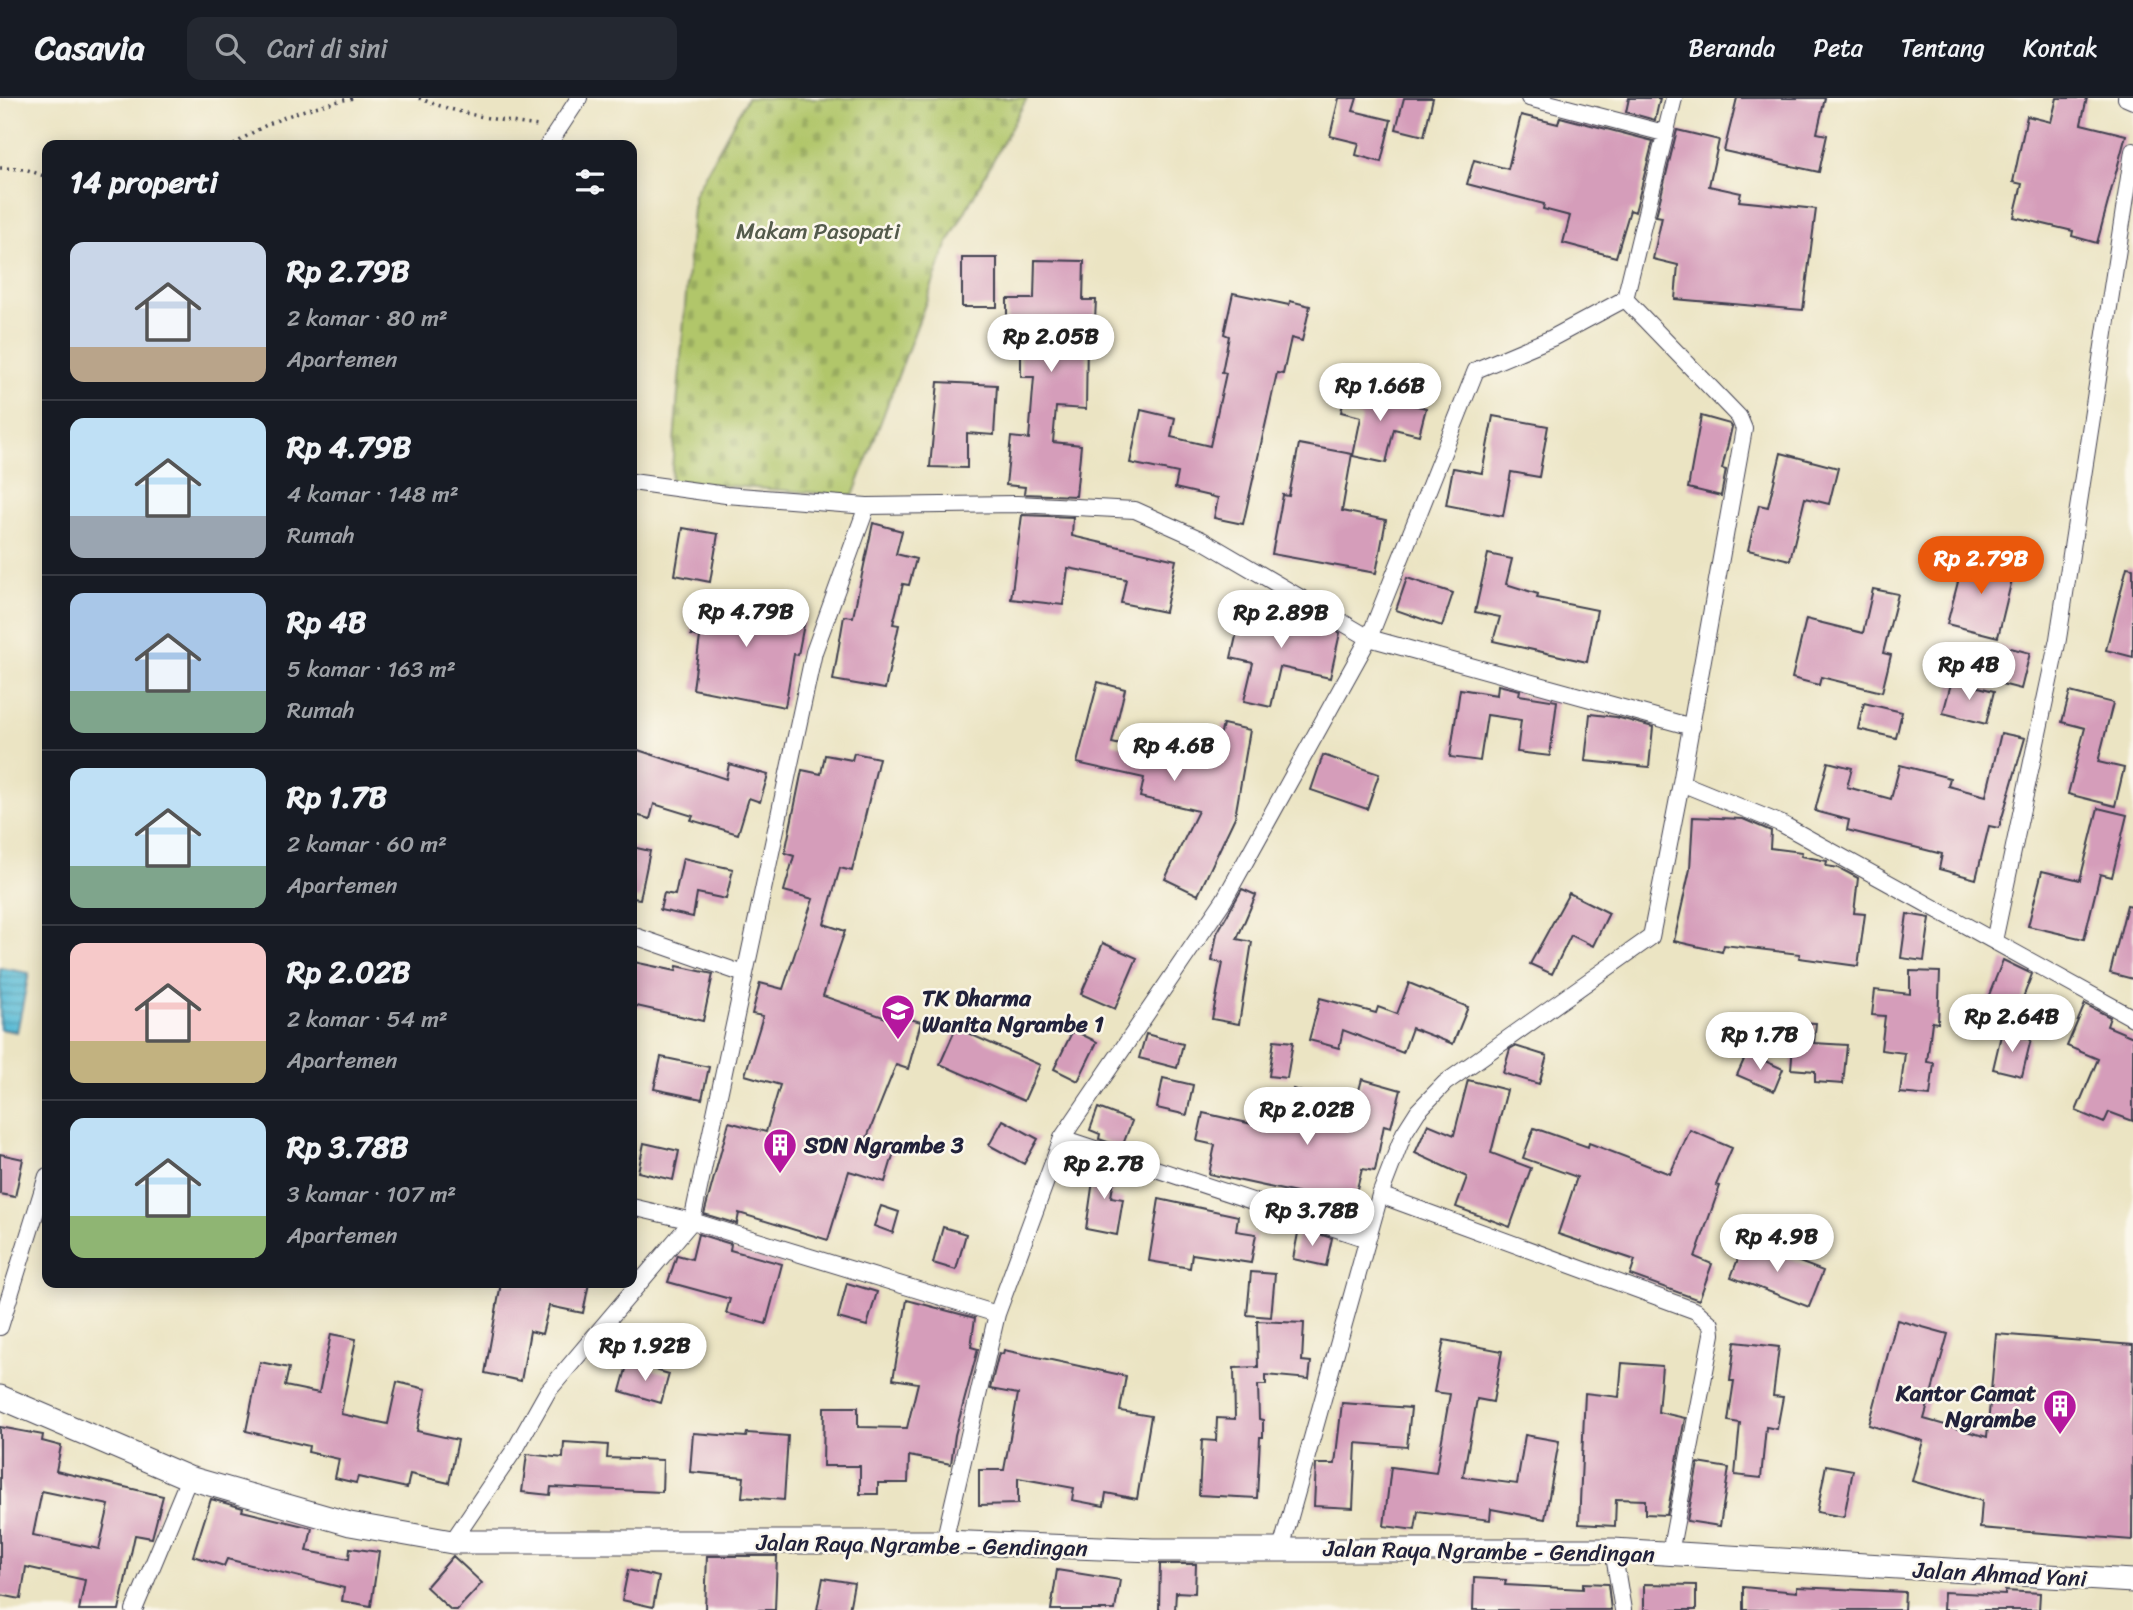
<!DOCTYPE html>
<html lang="id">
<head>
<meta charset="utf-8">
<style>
	:root { --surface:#171b24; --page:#242831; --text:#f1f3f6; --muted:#9ea1a6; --line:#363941; --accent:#ea580c }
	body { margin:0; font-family:Sriracha,sans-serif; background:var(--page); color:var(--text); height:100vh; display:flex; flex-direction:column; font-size:26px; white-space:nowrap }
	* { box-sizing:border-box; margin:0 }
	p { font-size:23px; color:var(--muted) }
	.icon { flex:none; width:38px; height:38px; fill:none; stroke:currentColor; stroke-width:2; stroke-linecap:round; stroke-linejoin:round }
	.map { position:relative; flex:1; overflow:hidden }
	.sheet { position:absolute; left:42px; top:42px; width:595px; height:1148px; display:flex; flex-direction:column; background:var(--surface); border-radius:14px; box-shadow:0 4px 18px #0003 }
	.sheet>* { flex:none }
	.price { position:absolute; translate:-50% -60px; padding:0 16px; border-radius:24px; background:#fff; color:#222; font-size:23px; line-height:46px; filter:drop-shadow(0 2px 4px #0008) }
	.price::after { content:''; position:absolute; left:50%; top:42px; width:21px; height:16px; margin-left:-10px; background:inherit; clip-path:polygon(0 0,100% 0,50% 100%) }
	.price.current { background:var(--accent); color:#fff }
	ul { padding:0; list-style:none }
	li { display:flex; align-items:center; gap:21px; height:175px; padding:0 28px }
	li+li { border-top:2px solid var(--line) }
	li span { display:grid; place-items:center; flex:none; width:196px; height:140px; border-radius:14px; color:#555 }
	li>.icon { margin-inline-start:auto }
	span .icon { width:84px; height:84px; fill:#fffc; stroke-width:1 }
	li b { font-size:30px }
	h2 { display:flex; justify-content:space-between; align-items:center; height:84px; padding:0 28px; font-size:30px }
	header { display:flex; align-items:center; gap:42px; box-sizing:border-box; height:98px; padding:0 35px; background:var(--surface); border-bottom:2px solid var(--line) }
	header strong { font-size:33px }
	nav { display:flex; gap:38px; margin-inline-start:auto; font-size:24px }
	.search { width:490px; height:63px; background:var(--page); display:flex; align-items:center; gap:18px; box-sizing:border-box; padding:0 24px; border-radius:14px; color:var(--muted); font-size:26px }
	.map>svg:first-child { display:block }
	.cemetery { fill:url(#cemetery-stones); stroke:#6a7453; stroke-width:2 }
	.water { fill:url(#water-rules); stroke:#3d6e88; stroke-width:2 }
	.building { fill:#d59dba; fill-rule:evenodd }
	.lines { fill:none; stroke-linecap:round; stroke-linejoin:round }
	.minor-casing { stroke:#403f4f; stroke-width:18 }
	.secondary-casing { stroke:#403f4f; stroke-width:25 }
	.path { stroke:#403f4f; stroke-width:3.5; stroke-dasharray:2 5; stroke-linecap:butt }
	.minor { stroke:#fff; stroke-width:16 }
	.secondary { stroke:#fff; stroke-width:23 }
	.labels { text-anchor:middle; stroke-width:5; stroke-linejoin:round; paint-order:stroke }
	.park-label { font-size:23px; fill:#545b4c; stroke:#fbf7ec }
	.poi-label { font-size:23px; font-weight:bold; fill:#22223b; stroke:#fbf7ec; text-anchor:start }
	.street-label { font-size:23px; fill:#22223b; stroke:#fbf7ec }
</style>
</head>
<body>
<header>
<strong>Casavia</strong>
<div class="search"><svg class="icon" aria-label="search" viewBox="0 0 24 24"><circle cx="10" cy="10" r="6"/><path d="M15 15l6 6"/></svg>Cari di sini</div>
<nav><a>Beranda</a><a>Peta</a><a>Tentang</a><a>Kontak</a></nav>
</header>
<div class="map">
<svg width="2133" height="1512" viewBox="0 0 2133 1512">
	<defs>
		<pattern id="cemetery-stones" width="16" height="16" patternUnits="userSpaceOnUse" patternTransform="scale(1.75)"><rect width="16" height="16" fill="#b1c66b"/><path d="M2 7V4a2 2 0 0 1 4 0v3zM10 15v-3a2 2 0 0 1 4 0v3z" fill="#98aa5e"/></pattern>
		<pattern id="water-rules" width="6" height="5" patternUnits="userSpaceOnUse" patternTransform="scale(1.75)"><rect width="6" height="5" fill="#58bbd6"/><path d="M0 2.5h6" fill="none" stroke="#4898af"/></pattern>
	</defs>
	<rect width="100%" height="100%" fill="#fbf7ec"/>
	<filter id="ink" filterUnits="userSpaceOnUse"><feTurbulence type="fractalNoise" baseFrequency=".0143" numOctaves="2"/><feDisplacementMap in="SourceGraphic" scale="14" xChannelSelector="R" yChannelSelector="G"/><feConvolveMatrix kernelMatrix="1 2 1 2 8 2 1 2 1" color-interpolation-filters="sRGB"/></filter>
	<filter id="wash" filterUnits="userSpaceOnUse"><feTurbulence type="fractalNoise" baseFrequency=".00686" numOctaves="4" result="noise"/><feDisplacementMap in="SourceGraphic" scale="28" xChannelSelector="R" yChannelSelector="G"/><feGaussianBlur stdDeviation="1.57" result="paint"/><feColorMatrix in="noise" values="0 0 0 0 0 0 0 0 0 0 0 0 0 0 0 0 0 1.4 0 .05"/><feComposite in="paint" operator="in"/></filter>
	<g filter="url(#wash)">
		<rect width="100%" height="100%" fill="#ebe4c3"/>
		<!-- cemetery -->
		<path class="cemetery" d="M747 0H1027L948 145 853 398 671 383 694 97Z"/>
		<!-- water -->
		<path class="water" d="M0 870 29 875 17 934 0 931Z"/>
		<g id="blocks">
			<!-- building -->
			<path class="building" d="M1339 0H1357L1353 13 1391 22 1381 64 1356 57 1359 45 1330 38Z
				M1404 0H1433L1424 38 1396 31Z
				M1629 0H1660L1655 22 1626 14Z
				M1737 0H1825L1817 35 1827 37 1819 74 1724 53Z
				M2057 0H2087L2081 26 2126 37 2097 145 2072 138 2073 133 2014 119 2022 86 2013 84 2027 18 2051 24Z
				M1521 17 1558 26 1560 19 1653 43 1635 114 1630 112 1616 159 1563 145 1570 118 1543 111 1544 106 1467 86 1474 62 1508 71Z
				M1677 32 1719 42 1709 88 1741 95 1739 103 1816 111 1803 212 1675 201 1678 167 1653 161 1662 119 1656 118Z
				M962 160H997V209H962Z
				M1035 162 1084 163 1083 202H1096L1094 241H1087L1086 311 1056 309 1053 344 1081 347 1076 398 1024 396 1025 389 1006 387 1011 339 1029 341 1034 279H1021V238L1007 239V201H1034Z
				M1233 195 1289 207 1290 203 1310 208 1302 243 1291 240 1283 276 1277 275 1243 426 1214 420 1218 400 1175 390 1178 375 1130 365 1141 312 1175 320 1171 339 1210 348 1226 275 1222 274 1229 238 1224 236Z
				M938 284 997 287 994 337 967 335V370L930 369Z
				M1346 292 1426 310 1419 337 1394 331 1386 365 1353 358 1361 319 1341 314Z
				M1493 318 1548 328 1539 379 1511 374 1503 418 1446 407 1453 370 1482 375Z
				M1701 318 1730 326 1732 329 1722 371 1726 372 1721 398 1688 390Z
				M1299 346 1352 356 1342 413 1386 422 1376 475 1272 456 1283 397 1289 398Z
				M1781 355 1838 370 1829 406 1805 400 1790 462 1748 452 1759 407 1768 409Z
				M1022 417 1073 419 1072 438 1176 462 1165 514 1121 505 1126 481 1068 470 1063 507 1011 501Z
				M873 425 902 433 896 456 916 461 909 487 903 486 893 526 899 527 885 591 833 582 844 518 853 519Z
				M683 430 718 436 710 484 675 477Z
				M1488 456 1512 461 1506 486 1538 496 1537 500 1597 512 1587 564 1493 543 1500 519 1475 514Z
				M1965 457 2015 469 1998 539 1947 526Z
				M2127 469 2133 470V559L2106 552Z
				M1407 480 1453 495 1442 528 1396 512Z
				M1873 491 1898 496 1883 555 1891 557 1882 594 1821 579 1819 587 1792 580 1806 521 1863 535Z
				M697 497 806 516 798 557 794 556 785 609 693 591 700 539 691 537Z
				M1243 508 1328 528 1340 535 1330 580 1280 569 1271 609 1244 603 1253 565 1231 560Z
				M1999 547 2030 555 2021 591 1990 583Z
				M1952 582 1994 593 1986 626 1943 615Z
				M1098 584 1125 591 1112 645 1213 668 1223 626 1250 632 1235 719 1198 797 1165 781 1198 713 1140 699 1144 680 1077 665Z
				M1498 587 1520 592 1519 597 1557 603 1550 658 1517 654 1521 622 1487 617 1480 663 1450 659 1460 591 1497 597Z
				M2070 594 2113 605 2098 664 2124 670 2115 708 2068 696 2085 630 2062 624Z
				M1864 605 1902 614 1896 640 1858 631Z
				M1590 616 1616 619 1653 629 1649 669 1585 663Z
				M2001 635 2025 640 1999 730 1989 728 1976 781 1939 771 1942 756 1847 732 1849 722 1815 713 1828 664 1852 670 1847 689 1891 701 1900 667 1950 680 1948 688 1986 698Z
				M632 650 726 681 729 666 768 677 760 704 749 700 738 736 691 722 693 718 654 706 650 721 632 716Z
				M854 655 879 660 852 773 840 770 824 826 845 833 823 898 886 920 888 915 921 924 908 971 896 967 866 1042 895 1051 885 1084 849 1073 828 1142 739 1115 737 1126 704 1116 729 1024 766 1034 780 987 745 977 763 918 752 916 760 885 783 891 813 801 784 793 794 758 785 755 802 672 821 676 825 657 852 662Z
				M1323 657 1379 676 1367 711 1311 692Z
				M2098 710 2127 717 2112 779 2100 776 2084 841 2028 828 2042 773 2080 782Z
				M1693 719 1743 721 1771 733 1770 750 1802 754 1801 758 1827 763 1826 768 1839 770 1858 780 1854 815 1865 816 1858 868 1799 860 1800 856 1724 847 1722 854 1674 843 1690 771Z
				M632 749 650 753 640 801 632 800Z
				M683 760 733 771 726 801 697 795 693 819 660 812 664 795 675 797Z
				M1242 791 1256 797 1237 841 1252 844 1239 926 1212 921 1223 865 1212 863 1217 835Z
				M1569 795 1609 815 1593 848 1571 837 1552 876 1530 866Z
				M2127 807 2133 808V881L2110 875Z
				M1907 816 1930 820 1924 863 1901 860Z
				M1103 845 1137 860 1115 911 1081 896Z
				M2003 862 2032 876 2012 929 1981 917Z
				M634 864 676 873 677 868 713 876 703 923 632 907Z
				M1910 873 1940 874 1938 925 1932 924 1927 964 1934 965 1930 998 1900 995 1905 955 1881 952 1885 918 1872 917 1875 892 1910 896Z
				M1409 885 1468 909 1453 946 1412 930 1403 955 1343 932 1339 950 1309 942 1320 900 1376 915 1378 909 1397 916Z
				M2085 906 2110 919 2107 928 2133 939V1023L2109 1014 2104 1025 2076 1013 2098 961 2067 948Z
				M1795 924 1816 925 1814 945 1847 947 1843 986 1815 984V973L1791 971Z
				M956 930 1040 967 1024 1003 940 966Z
				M1073 932 1097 944 1078 983 1054 971Z
				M2002 933 2031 941 2022 978 1993 971Z
				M1146 936 1183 946 1177 970 1139 960Z
				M1274 942 1293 944 1287 980 1269 978Z
				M1515 948 1547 958 1539 986 1503 975 1510 951Z
				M1747 955 1783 971 1774 993 1737 977Z
				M661 959 709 969 702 1001 654 991Z
				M1163 980 1193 987 1187 1017 1157 1010Z
				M1362 981 1401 992 1391 1029 1384 1027 1375 1073 1362 1071 1350 1118 1337 1114 1336 1120 1303 1109 1306 1097 1209 1076 1215 1047 1197 1043 1203 1015 1279 1032 1293 991 1354 1011Z
				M1468 982 1507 992 1491 1055 1531 1070 1510 1129 1456 1109 1467 1079 1415 1055 1428 1026 1454 1037Z
				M1098 1010 1132 1023 1122 1049 1099 1041 1100 1036 1090 1032Z
				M1003 1022 1038 1041 1024 1066 989 1047Z
				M1534 1030 1588 1049 1589 1045 1670 1076 1690 1032 1732 1050 1716 1087 1720 1088 1695 1159 1712 1166 1699 1202 1630 1177 1635 1162 1558 1136 1577 1079 1523 1060Z
				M644 1045 679 1053 673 1082 638 1074Z
				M0 1056 23 1061 15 1099 0 1096Z
				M1096 1062 1116 1069 1111 1099 1123 1101 1117 1137 1086 1131Z
				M1159 1101 1238 1118 1236 1133 1256 1136 1251 1165 1192 1156 1190 1170 1149 1163Z
				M881 1108 899 1114 893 1135 874 1128Z
				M943 1129 966 1136 956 1172 933 1165Z
				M1299 1130 1332 1140 1326 1168 1293 1161Z
				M698 1136 731 1146 730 1152 782 1166 766 1226 726 1215 730 1201 668 1184 677 1157 692 1161Z
				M1745 1143 1823 1173 1809 1209 1731 1179Z
				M1251 1174 1275 1176 1271 1219 1247 1217Z
				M501 1185H589L583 1215 549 1208 542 1236 530 1233 521 1283 485 1275Z
				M847 1185 877 1194 867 1228 838 1220Z
				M907 1202 975 1220 971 1249 978 1251 955 1337 951 1366 909 1358 908 1385H878V1396H860V1368H823L824 1309H858V1329L907 1330 918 1285 893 1281Z
				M1897 1222 1948 1236 1924 1321 1987 1339 1996 1236 2133 1247 2132 1442 1980 1430 1982 1403 1912 1383 1923 1343 1869 1327Z
				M1257 1223 1304 1225 1302 1263 1311 1264 1309 1281 1266 1277V1287H1258L1259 1321 1263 1322V1339H1260L1257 1400 1199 1397 1202 1342 1216 1343 1217 1320 1235 1321 1234 1270 1258 1269Z
				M331 1236 356 1241 341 1316 388 1326 397 1284 426 1291 417 1333 458 1342 449 1385 410 1376 407 1390 358 1379 356 1385 335 1380 339 1361 308 1354 309 1348 246 1333 260 1264 289 1270 285 1288 319 1295Z
				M1444 1242 1502 1253 1493 1304 1477 1301 1463 1379 1517 1386 1525 1337 1559 1343 1545 1421 1491 1411 1490 1422 1418 1413 1415 1432 1384 1428 1391 1369 1436 1375 1450 1296 1434 1294Z
				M1735 1244 1779 1249 1773 1298 1783 1299 1777 1331 1766 1329 1761 1380 1735 1377 1740 1325 1728 1323 1734 1283H1730Z
				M1004 1252 1126 1278 1120 1313 1151 1318 1137 1401 1106 1395 1104 1408 1072 1402 1074 1390 1018 1380V1406L979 1407V1372H1004L1018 1296 990 1291 999 1255 1003 1256Z
				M628 1264 669 1276 661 1305 620 1293Z
				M1622 1265 1662 1268 1658 1314 1685 1320 1667 1417 1645 1416V1402L1616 1401 1615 1428 1579 1426 1585 1295 1619 1299Z
				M1342 1305 1411 1310 1407 1349 1356 1345 1353 1410 1314 1408 1316 1366H1335Z
				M0 1329 43 1337 42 1343 61 1348 56 1373 163 1398 152 1440 135 1437 119 1512H79L85 1482 26 1469 21 1501 0 1497ZM42 1393 109 1407 99 1451 33 1437Z
				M693 1335 746 1339 747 1335 788 1338 784 1402 742 1399 744 1379 690 1374Z
				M564 1344 608 1347 607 1360 663 1362 662 1394 551 1389 550 1397 522 1394 527 1356 563 1360Z
				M1698 1365 1729 1370 1720 1428 1687 1423Z
				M1826 1367 1853 1372 1844 1419 1817 1414Z
				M211 1401 243 1410 242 1413 312 1430 307 1453 349 1461 350 1450 379 1454 371 1508 342 1503 344 1490 227 1461 224 1468 193 1458Z
				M453 1458 482 1485 457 1512H451L426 1489Z
				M707 1458H777L775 1512H705Z
				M1160 1466H1196L1195 1495 1176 1494 1175 1512H1159Z
				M628 1472 659 1479 653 1509 622 1502Z
				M1057 1472 1120 1482 1115 1512H1051Z
				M823 1480 854 1485 849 1512H817Z
				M1474 1480 1506 1482 1505 1487 1583 1491V1485L1608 1486 1611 1512H1473Z
				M1644 1486 1696 1487V1512H1644Z
				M1743 1489 1797 1494V1489L1905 1494 1904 1512H1743Z
				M2005 1493 2040 1495 2039 1512H1943L1944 1494 2005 1497Z"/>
		</g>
	</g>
	<g filter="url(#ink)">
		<use href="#blocks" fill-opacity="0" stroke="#403f4f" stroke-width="2"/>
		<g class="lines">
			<!-- minor casing -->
			<g class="minor-casing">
				<path id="minor" d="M1529 0 1664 35
					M2126 0 2133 3
					M548 47 579 0
					M1625 201 1739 319 1744 331 1681 685 1782 726 2133 920
					M632 384 726 397 867 408 1017 406 1135 412 1202 442 1369 540 1692 629
					M632 837 744 876
					M1994 843 2058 541 2133 53
					M1062 1040 1367 1141
					M1380 1097 1696 1213 1711 1226 1712 1236 1670 1455
					M632 1109 692 1123 997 1216
					M0 1229 47 1078
					M452 1444 517 1348 548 1293 692 1123 814 554 867 408
					M944 1444 997 1216 1062 1040 1224 802 1369 540 1476 272 1552 240 1625 201 1674 0
					M1281 1451 1380 1097 1404 1035 1418 1013 1445 985 1651 839 1681 685
					M1613 1452 1623 1512
					M134 1512 189 1380"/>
			</g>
			<!-- secondary casing -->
			<g class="secondary-casing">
				<path id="secondary" d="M0 1299 189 1380 350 1426 452 1444H944L1153 1452H1613L2133 1483"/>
			</g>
			<!-- path -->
			<path class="path" d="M419 0C457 16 497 22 538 28
				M234 47C268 21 312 8 354 0
				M0 70 25 71 47 79"/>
			<!-- minor -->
			<use href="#minor" class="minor"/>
			<!-- secondary -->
			<use href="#secondary" class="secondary"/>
		</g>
	</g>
	<!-- icons -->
	<defs>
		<g id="school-pin" transform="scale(1.75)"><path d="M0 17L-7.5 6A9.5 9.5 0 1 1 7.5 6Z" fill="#b5179e" stroke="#fbf7ec"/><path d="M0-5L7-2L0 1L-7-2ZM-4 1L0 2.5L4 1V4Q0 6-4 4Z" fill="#fff"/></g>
		<g id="building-pin" transform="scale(1.75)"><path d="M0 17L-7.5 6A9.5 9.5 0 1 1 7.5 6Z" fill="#b5179e" stroke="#fbf7ec"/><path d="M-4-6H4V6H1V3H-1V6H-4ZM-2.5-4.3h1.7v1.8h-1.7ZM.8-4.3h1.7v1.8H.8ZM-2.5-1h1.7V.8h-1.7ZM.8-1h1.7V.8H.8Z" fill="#fff"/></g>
	</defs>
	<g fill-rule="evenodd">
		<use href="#school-pin" x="898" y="913"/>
		<use href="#building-pin" x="780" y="1047"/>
		<use href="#building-pin" x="2060" y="1308"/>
	</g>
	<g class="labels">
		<!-- park labels -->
		<g class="park-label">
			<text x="818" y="141">Makam Pasopati</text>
		</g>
		<!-- poi labels -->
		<g class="poi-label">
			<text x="922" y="908">TK Dharma<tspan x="922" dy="26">Wanita Ngrambe 1</tspan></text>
			<text x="804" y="1055">SDN Ngrambe 3</text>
			<text x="2036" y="1303" text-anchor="end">Kantor Camat<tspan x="2036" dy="26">Ngrambe</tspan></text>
		</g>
		<!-- street labels -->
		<g class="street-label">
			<text transform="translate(922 1447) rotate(1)" y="8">Jalan Raya Ngrambe - Gendingan</text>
			<text transform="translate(1489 1453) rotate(1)" y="8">Jalan Raya Ngrambe - Gendingan</text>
			<text transform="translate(2000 1476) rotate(3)" y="8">Jalan Ahmad Yani</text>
		</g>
	</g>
</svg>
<b class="price" style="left:1051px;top:276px">Rp 2.05B</b>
<b class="price" style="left:1380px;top:325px">Rp 1.66B</b>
<b class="price current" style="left:1981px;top:498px">Rp 2.79B</b>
<b class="price" style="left:746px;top:551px">Rp 4.79B</b>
<b class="price" style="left:1281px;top:552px">Rp 2.89B</b>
<b class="price" style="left:1969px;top:604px">Rp 4B</b>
<b class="price" style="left:1174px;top:685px">Rp 4.6B</b>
<b class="price" style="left:2012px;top:956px">Rp 2.64B</b>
<b class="price" style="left:1760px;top:974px">Rp 1.7B</b>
<b class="price" style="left:1307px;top:1049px">Rp 2.02B</b>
<b class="price" style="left:1104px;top:1103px">Rp 2.7B</b>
<b class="price" style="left:1312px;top:1150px">Rp 3.78B</b>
<b class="price" style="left:1777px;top:1176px">Rp 4.9B</b>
<b class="price" style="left:645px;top:1285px">Rp 1.92B</b>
<section class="sheet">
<h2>14 properti<svg class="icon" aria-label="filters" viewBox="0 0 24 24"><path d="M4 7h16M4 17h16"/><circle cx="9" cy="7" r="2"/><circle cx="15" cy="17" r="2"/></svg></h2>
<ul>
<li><span style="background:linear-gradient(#c9d6e8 75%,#b9a48a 0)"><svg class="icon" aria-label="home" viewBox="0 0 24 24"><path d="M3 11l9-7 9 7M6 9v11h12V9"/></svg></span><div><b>Rp 2.79B</b><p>2 kamar · 80 m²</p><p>Apartemen</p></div></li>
<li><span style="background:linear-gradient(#bfe0f5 70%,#9aa5b1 0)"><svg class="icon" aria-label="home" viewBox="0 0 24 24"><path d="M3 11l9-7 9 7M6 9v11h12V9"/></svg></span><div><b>Rp 4.79B</b><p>4 kamar · 148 m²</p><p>Rumah</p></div></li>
<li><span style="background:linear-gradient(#a9c7e8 70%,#7fa58c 0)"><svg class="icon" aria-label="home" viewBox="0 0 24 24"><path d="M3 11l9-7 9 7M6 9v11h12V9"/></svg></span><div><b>Rp 4B</b><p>5 kamar · 163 m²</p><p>Rumah</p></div></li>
<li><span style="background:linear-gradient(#bfe0f5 70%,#7fa58c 0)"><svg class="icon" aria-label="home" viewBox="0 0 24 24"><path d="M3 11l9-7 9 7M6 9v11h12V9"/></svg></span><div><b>Rp 1.7B</b><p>2 kamar · 60 m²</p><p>Apartemen</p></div></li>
<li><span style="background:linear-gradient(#f6c9c9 70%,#c2b280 0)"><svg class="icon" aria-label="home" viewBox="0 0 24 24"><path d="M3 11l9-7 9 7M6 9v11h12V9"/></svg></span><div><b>Rp 2.02B</b><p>2 kamar · 54 m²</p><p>Apartemen</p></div></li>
<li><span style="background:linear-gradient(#bfe0f5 70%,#8fb573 0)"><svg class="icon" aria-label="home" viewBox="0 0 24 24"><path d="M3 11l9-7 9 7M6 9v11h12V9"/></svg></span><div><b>Rp 3.78B</b><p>3 kamar · 107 m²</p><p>Apartemen</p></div></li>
</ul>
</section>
</div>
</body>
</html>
